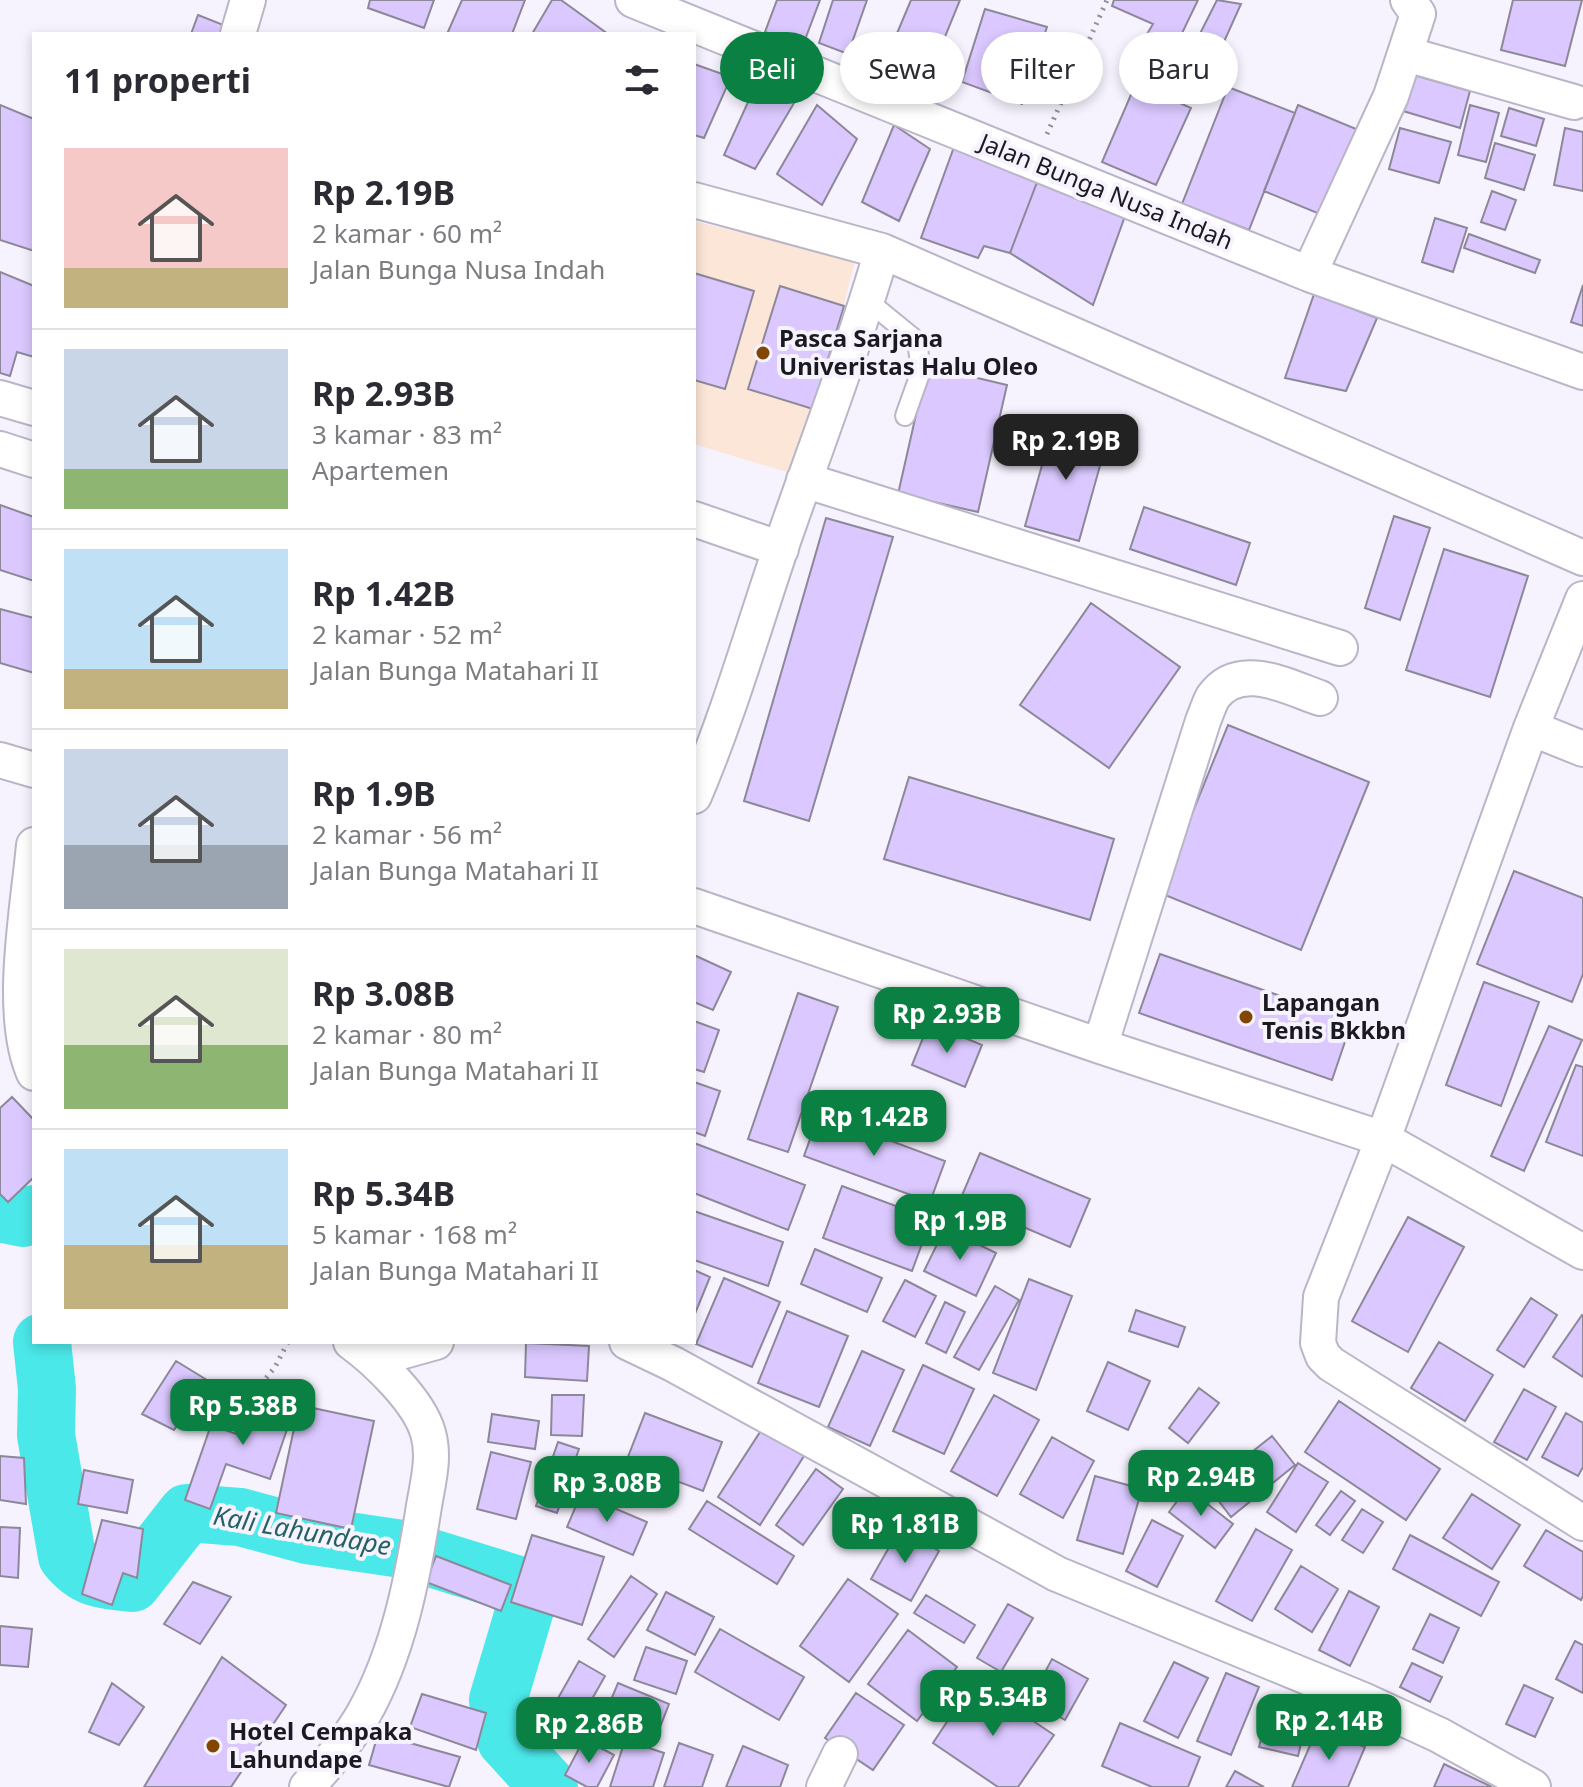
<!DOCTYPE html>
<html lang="id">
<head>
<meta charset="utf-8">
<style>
	:root { --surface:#fff; --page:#f7f7f7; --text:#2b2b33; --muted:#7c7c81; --line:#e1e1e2; --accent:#0b8043 }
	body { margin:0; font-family:"Noto Sans",sans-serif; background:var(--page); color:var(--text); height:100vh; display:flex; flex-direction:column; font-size:30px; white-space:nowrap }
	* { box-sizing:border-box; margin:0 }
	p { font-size:26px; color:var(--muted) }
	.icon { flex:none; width:44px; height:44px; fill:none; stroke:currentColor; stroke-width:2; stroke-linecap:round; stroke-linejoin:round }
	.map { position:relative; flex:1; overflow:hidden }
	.details { position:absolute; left:32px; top:32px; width:664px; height:1312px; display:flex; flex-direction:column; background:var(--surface); border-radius:0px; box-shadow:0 4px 12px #0003 }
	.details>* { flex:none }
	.top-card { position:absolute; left:720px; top:32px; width:742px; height:72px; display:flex; gap:16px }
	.price { position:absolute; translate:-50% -68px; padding:0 18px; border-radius:16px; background:var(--accent); color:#fff; font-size:26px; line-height:52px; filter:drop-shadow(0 2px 4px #0008) }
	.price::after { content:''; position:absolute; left:50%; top:48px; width:24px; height:18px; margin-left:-12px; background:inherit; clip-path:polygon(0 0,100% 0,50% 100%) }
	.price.on { background:#222; color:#fff }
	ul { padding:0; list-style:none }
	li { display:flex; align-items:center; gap:24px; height:200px; padding:0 32px }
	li+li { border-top:2px solid var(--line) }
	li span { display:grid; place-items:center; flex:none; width:224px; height:160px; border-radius:0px; color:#555 }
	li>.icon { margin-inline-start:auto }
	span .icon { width:96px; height:96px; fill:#fffc; stroke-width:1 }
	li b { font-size:34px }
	h2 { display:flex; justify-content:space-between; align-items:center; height:96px; padding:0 32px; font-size:34px }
	.chip { padding:0 28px; border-radius:36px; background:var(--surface); box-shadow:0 4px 12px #0003; font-size:28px; line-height:72px }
	.chip.on { background:var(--accent); color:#fff }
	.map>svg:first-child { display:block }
	.education { fill:#fbe6d8 }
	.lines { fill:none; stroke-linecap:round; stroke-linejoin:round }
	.river { stroke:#4be8e9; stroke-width:58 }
	.building { fill:#dac8fe; stroke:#8d8899; stroke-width:2 }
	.service-casing { stroke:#bab5c7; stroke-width:22 }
	.minor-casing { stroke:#bab5c7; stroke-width:38 }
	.path { stroke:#929099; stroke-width:5; stroke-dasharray:2 6; stroke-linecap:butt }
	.service { stroke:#fff; stroke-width:18 }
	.minor { stroke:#fff; stroke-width:34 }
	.poi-dot { fill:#824600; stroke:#f6f3fe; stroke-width:3 }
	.labels { text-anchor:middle; stroke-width:8; stroke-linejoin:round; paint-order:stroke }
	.street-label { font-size:24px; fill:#1c1a21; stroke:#f6f3fe }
	.poi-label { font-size:24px; font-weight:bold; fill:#1c1a21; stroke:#f6f3fe; text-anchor:start }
	.water-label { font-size:26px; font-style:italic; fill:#236162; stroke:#f6f3fe }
</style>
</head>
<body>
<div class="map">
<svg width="1583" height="1787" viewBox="0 0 1583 1787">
	<rect width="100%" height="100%" fill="#f6f3fe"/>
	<!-- education -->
	<path class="education" d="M694 221 855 261 800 476 694 444Z"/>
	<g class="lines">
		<!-- river -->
		<path class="river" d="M0 1213 23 1218 34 1214
			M42 1342 47 1389 46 1435 67 1556C86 1580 103 1580 132 1583L187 1513 240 1517 307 1535 402 1549 515 1584 525 1609 498 1700 506 1740 549 1787"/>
	</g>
	<!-- building -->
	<path class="building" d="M370 0H434L424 28 368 8Z
		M462 0H525L512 34H447Z
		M552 0H561L608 34H532Z
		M777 0H820L803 45 765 32Z
		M833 0H867L848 54 819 43Z
		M911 0H960L922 93 887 57Z
		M1114 0H1198L1172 54 1144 39 1153 24 1112 6Z
		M1217 0 1241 4 1200 95 1174 85Z
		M1513 0H1582L1565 66 1501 50Z
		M985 9 1047 27 1022 104 962 82Z
		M198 15 226 26 223 34H191Z
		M694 64 731 77 704 138 694 135Z
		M1414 75 1470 91 1460 128 1403 111Z
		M758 80 797 98 755 169 724 155Z
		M1136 83 1191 108 1156 185 1102 162Z
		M1228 87 1295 113 1249 230 1182 204Z
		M0 105 34 119V251L0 240Z
		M817 105 857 139 822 205 777 174Z
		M1298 105 1361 131 1327 217 1264 191Z
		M1470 105 1499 113 1486 162 1458 155Z
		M1509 108 1544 119 1536 146 1501 136Z
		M894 125 930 149 899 221 862 202Z
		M1400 128 1451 142 1439 183 1389 169Z
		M1565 128 1583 132V191L1554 185Z
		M1495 143 1535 155 1524 190 1485 178Z
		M954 147 1039 177 1010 253 984 246 978 258 921 238Z
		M1039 177 1125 216 1093 305 1010 253Z
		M1492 191 1516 200 1505 230 1481 222Z
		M1435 218 1467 228 1453 272 1422 262Z
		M1469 234 1540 260 1535 273 1464 248Z
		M0 272 34 286V357L17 352 10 376 0 373Z
		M694 273 754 291 725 389 694 380Z
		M1583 285V326L1571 322Z
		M780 286 844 306 813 409 748 389Z
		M1314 294 1377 318 1346 391 1285 378Z
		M927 366 1007 385 978 512 898 494Z
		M1054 422 1108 437 1079 541 1025 526Z
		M0 505 34 517V581L0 570Z
		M1144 507 1250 543 1236 585 1130 549Z
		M1394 516 1430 528 1400 620 1365 608Z
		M826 518 893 537 809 821 744 801Z
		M1444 549 1528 576 1490 697 1406 670Z
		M1091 603 1180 667 1109 768 1020 705Z
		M0 609 34 618V673L0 663Z
		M1228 725 1369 782 1301 950 1160 893Z
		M909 777 1114 839 1090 920 884 859Z
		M1514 871 1583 898V974L1572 1002 1477 964Z
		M1160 954 1352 1021 1332 1080 1139 1013Z
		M694 955 731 972 713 1010 694 1002Z
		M1484 982 1539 1002 1501 1106 1446 1085Z
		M798 993 838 1007 788 1152 748 1139Z
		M694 1021 719 1030 704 1072 694 1069Z
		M929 1023 982 1045 965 1087 912 1065Z
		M1549 1026 1582 1040 1524 1171 1491 1156Z
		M1576 1065 1583 1067V1156L1546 1142Z
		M694 1082 720 1091 705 1136 694 1132Z
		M12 1097 34 1120V1177L8 1202 0 1194V1108Z
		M819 1114 945 1161 930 1202 804 1156Z
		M694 1143 805 1185 788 1230 694 1193Z
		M980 1153 1090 1199 1070 1247 960 1200Z
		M842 1186 931 1219 912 1271 823 1238Z
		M694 1211 783 1242 768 1286 694 1260Z
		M1408 1217 1464 1247 1408 1352 1352 1321Z
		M945 1228 996 1253 976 1296 924 1271Z
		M815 1249 882 1278 867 1312 801 1284Z
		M694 1270 710 1277 694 1316Z
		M724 1278 780 1302 752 1367 696 1344Z
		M1029 1279 1072 1296 1036 1390 993 1373Z
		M905 1280 936 1296 915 1337 883 1321Z
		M995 1286 1019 1300 979 1370 954 1357Z
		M1531 1298 1557 1315 1524 1367 1497 1350Z
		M945 1302 965 1312 946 1353 926 1343Z
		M1136 1310 1185 1327 1178 1347 1129 1331Z
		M787 1311 848 1336 819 1407 758 1383Z
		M1582 1315 1583 1316V1377L1553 1357Z
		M1439 1342 1493 1375 1465 1421 1411 1388Z
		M526 1343 589 1346 587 1381 525 1377Z
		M862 1351 904 1370 870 1446 828 1427Z
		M176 1361 207 1380 174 1430 142 1414Z
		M1108 1362 1150 1381 1128 1430 1087 1411Z
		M923 1365 974 1389 944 1454 893 1431Z
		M1199 1388 1219 1403 1188 1443 1169 1428Z
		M258 1389 296 1403 270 1479 226 1464 210 1509 185 1500 211 1425 242 1436Z
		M1524 1389 1556 1407 1527 1460 1494 1442Z
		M552 1395H584L582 1436 551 1435Z
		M994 1395 1039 1420 997 1496 951 1471Z
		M1339 1401 1440 1469 1406 1520 1305 1452Z
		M299 1405 374 1421 351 1529 276 1513Z
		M645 1413 722 1442 703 1491 626 1462Z
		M1566 1413 1583 1423V1467L1578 1476 1542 1457Z
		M492 1414 539 1421 535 1449 488 1442Z
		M762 1429 804 1456 760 1525 718 1497Z
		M1272 1436 1295 1465 1231 1517 1208 1487Z
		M1052 1437 1094 1461 1063 1518 1020 1494Z
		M558 1442 579 1449 557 1513 536 1506Z
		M491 1452 531 1462 516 1519 477 1509Z
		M0 1456 24 1458 26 1504 0 1500Z
		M1298 1463 1328 1482 1296 1532 1267 1512Z
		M816 1469 843 1489 803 1545 776 1525Z
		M84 1470 133 1480 127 1513 78 1504Z
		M1095 1476 1142 1489 1123 1554 1077 1540Z
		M1187 1488 1233 1524 1215 1548 1169 1512Z
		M1341 1491 1355 1501 1330 1535 1316 1525Z
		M581 1494 647 1522 633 1555 567 1527Z
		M1472 1494 1520 1525 1492 1569 1443 1538Z
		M707 1501 794 1556 777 1584 689 1529Z
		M1362 1509 1383 1522 1363 1553 1342 1540Z
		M102 1520 143 1529 137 1578 123 1573 112 1605 82 1594Z
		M1152 1520 1183 1536 1157 1587 1126 1571Z
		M0 1527 20 1528 18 1578 0 1576Z
		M900 1528 939 1551 911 1601 871 1579Z
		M1256 1529 1292 1550 1252 1621 1216 1601Z
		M1546 1530 1583 1552V1596L1581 1600 1524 1566Z
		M532 1535 604 1557 582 1625 511 1602Z
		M1410 1535 1499 1582 1481 1616 1393 1569Z
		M436 1556 511 1585 501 1611 426 1582Z
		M1301 1566 1338 1589 1312 1632 1275 1609Z
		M631 1576 657 1594 614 1657 588 1639Z
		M848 1579 898 1614 849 1682 800 1646Z
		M193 1582 231 1597 200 1644 164 1624Z
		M1349 1591 1379 1607 1350 1666 1319 1650Z
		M666 1592 714 1617 695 1655 647 1630Z
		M926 1595 975 1625 964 1643 914 1613Z
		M1008 1604 1033 1618 1001 1672 977 1658Z
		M1430 1614 1459 1628 1443 1663 1413 1649Z
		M0 1626 32 1629 28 1667 0 1665Z
		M720 1629 804 1677 779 1720 695 1672Z
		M908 1630 957 1667 917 1721 868 1684Z
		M1575 1641 1583 1645V1693L1556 1679Z
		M646 1647 687 1661 676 1694 634 1680Z
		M222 1657 286 1705 231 1787H144Z
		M1052 1659 1088 1679 1065 1720 1030 1700Z
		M579 1661 605 1676 578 1724 552 1709Z
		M1174 1662 1208 1678 1178 1738 1144 1721Z
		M1412 1663 1442 1677 1430 1702 1400 1687Z
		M1226 1673 1259 1687 1231 1755 1197 1741Z
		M974 1681 1054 1735 1018 1787H998L933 1743Z
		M112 1683 144 1707 119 1745 89 1732Z
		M618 1683 669 1704 655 1740 603 1719Z
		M1524 1685 1553 1698 1535 1737 1506 1724Z
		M856 1693 904 1725 873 1770 825 1738Z
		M422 1694 486 1713 476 1750 410 1727Z
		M1271 1700 1309 1710 1298 1756 1259 1747Z
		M1120 1723 1200 1757 1188 1787H1152L1102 1766Z
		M1318 1727 1365 1747 1348 1787H1292Z
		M378 1734 460 1757 449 1787 369 1765Z
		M584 1739 614 1755 597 1787H587L565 1775Z
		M625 1740 664 1753 653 1787H610Z
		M679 1743 713 1755 702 1787H664Z
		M743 1746 788 1765 780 1787H726Z
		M1444 1764 1492 1787H1434Z
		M1235 1771 1264 1787H1226Z"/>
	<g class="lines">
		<!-- service casing -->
		<g class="service-casing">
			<path id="service" d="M868 301 917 341 921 371 905 416"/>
		</g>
		<!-- minor casing -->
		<g class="minor-casing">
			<path id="minor" d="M633 0 1309 274 1583 372
				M238 34 248 0
				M1406 54 1574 102
				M694 200 882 251 1583 558
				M1309 274 1391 96 1418 14 1408 0
				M0 398 34 408
				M0 449 34 460
				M804 480 1340 648
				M694 519 781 549
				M1583 599 1531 728 1383 1139 1321 1297 1318 1343 1323 1356 1331 1364 1583 1523
				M1531 728 1583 749
				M0 760 34 770
				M694 796C729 714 753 629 782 544 816 446 853 350 882 251
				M34 845C28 910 8 1014 34 1073
				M694 906 1100 1046 1383 1139 1583 1252
				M1100 1046 1203 721C1206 714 1209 704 1213 697 1239 660 1288 687 1320 698
				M627 1342 673 1364 1057 1574 1363 1700 1439 1735 1533 1787
				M375 1359 436 1342
				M307 1787C327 1765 348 1741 363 1715 399 1652 413 1576 424 1506 428 1482 435 1457 428 1433 419 1401 377 1361 351 1342
				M824 1787 840 1754"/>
		</g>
		<!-- path -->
		<path class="path" d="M1047 134 1107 0
			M241 1409 275 1367 288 1342"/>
		<!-- service -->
		<use href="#service" class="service"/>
		<!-- minor -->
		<use href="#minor" class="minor"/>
	</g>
	<!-- markers -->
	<g class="poi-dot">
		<circle cx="763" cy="353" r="8"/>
		<circle cx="1246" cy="1017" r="8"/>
		<circle cx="213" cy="1746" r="8"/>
	</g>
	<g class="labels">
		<!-- street labels -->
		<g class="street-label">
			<text transform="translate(1106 192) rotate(22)" y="8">Jalan Bunga Nusa Indah</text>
		</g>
		<!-- poi labels -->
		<g class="poi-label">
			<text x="779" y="347">Pasca Sarjana<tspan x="779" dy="28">Univeristas Halu Oleo</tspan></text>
			<text x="1262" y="1011">Lapangan<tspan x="1262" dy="28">Tenis Bkkbn</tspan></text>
			<text x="229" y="1740">Hotel Cempaka<tspan x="229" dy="28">Lahundape</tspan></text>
		</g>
		<!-- water labels -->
		<g class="water-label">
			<text transform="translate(302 1531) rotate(10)" y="9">Kali Lahundape</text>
		</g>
	</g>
</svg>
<b class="price on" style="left:1066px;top:482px">Rp 2.19B</b>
<b class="price" style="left:947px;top:1055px">Rp 2.93B</b>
<b class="price" style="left:874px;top:1158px">Rp 1.42B</b>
<b class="price" style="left:960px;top:1262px">Rp 1.9B</b>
<b class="price" style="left:243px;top:1447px">Rp 5.38B</b>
<b class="price" style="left:1201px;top:1518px">Rp 2.94B</b>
<b class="price" style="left:607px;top:1524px">Rp 3.08B</b>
<b class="price" style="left:905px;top:1565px">Rp 1.81B</b>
<b class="price" style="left:993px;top:1738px">Rp 5.34B</b>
<b class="price" style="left:1329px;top:1762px">Rp 2.14B</b>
<b class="price" style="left:589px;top:1765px">Rp 2.86B</b>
<div class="top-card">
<a class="chip on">Beli</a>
<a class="chip">Sewa</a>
<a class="chip">Filter</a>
<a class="chip">Baru</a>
</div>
<section class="details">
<h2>11 properti<svg class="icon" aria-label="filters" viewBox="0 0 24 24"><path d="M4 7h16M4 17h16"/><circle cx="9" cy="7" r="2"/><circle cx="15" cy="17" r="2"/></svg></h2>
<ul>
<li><span style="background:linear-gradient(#f6c9c9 75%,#c2b280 0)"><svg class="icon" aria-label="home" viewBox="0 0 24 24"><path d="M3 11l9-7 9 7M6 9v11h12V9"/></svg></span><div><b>Rp 2.19B</b><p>2 kamar · 60 m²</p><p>Jalan Bunga Nusa Indah</p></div></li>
<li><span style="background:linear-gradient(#c9d6e8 75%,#8fb573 0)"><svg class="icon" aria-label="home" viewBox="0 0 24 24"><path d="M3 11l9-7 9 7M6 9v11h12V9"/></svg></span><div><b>Rp 2.93B</b><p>3 kamar · 83 m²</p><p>Apartemen</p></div></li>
<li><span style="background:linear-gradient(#bfe0f5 75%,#c2b280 0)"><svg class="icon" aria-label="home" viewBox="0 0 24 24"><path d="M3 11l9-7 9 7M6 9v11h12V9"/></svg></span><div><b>Rp 1.42B</b><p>2 kamar · 52 m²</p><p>Jalan Bunga Matahari II</p></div></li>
<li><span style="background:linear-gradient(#c9d6e8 60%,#9aa5b1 0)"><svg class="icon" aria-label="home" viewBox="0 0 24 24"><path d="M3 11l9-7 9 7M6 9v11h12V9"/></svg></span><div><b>Rp 1.9B</b><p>2 kamar · 56 m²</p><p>Jalan Bunga Matahari II</p></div></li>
<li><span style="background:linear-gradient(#dfe7d0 60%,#8fb573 0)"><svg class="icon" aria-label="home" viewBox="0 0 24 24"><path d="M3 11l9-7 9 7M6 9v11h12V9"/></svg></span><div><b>Rp 3.08B</b><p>2 kamar · 80 m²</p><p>Jalan Bunga Matahari II</p></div></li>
<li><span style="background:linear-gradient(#bfe0f5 60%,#c2b280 0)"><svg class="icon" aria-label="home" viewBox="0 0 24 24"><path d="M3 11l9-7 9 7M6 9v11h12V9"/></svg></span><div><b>Rp 5.34B</b><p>5 kamar · 168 m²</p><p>Jalan Bunga Matahari II</p></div></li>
</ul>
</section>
</div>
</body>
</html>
